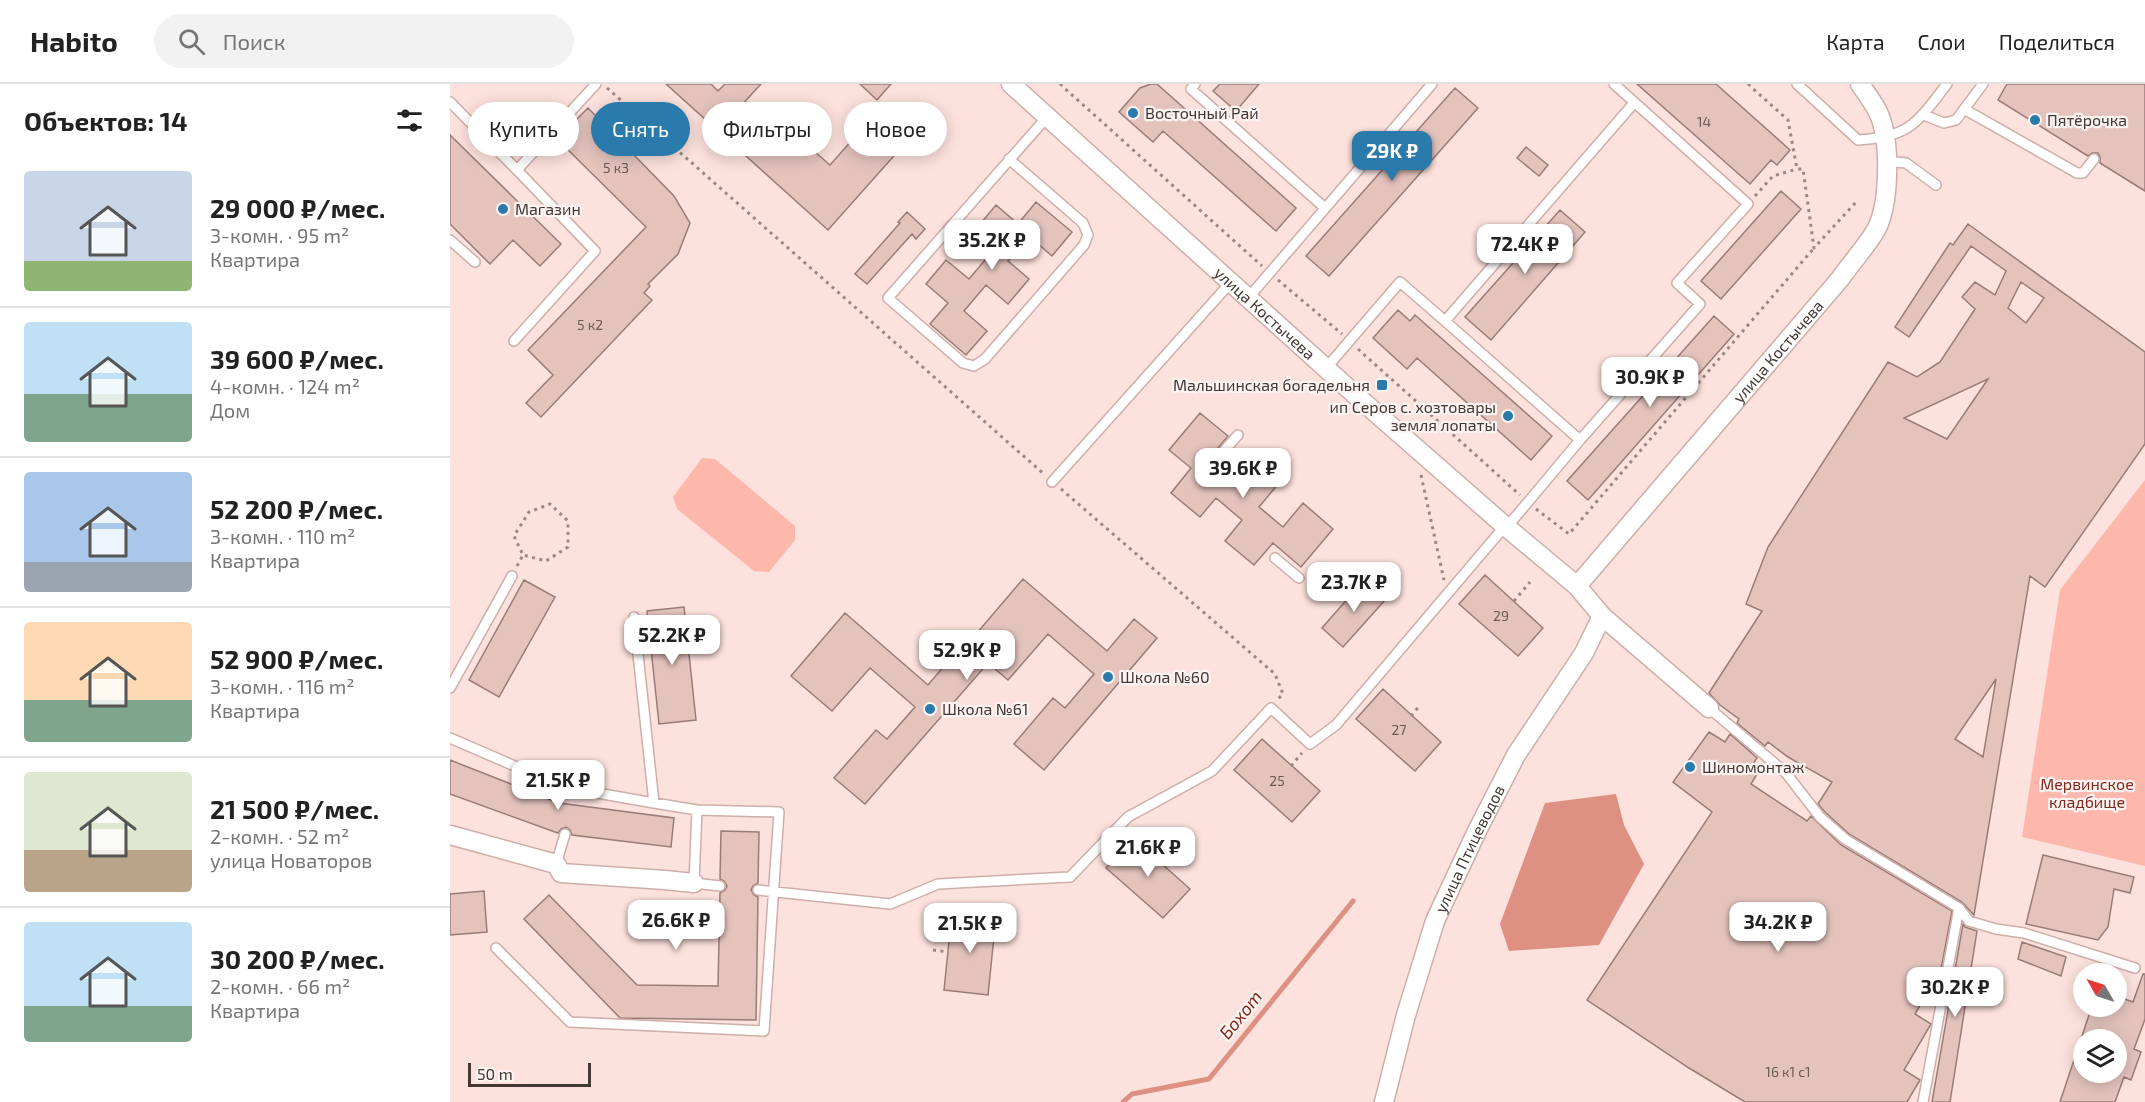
<!DOCTYPE html>
<html lang="ru">
<head>
<meta charset="utf-8">
<style>
	:root { --surface:#fff; --page:#f2f2f2; --text:#222; --muted:#767676; --line:#e0e0e0; --accent:#2a7aac }
	body { margin:0; font-family:"Exo 2",sans-serif; background:var(--page); color:var(--text); height:100vh; display:flex; flex-direction:column; font-size:22px; white-space:nowrap }
	* { box-sizing:border-box; margin:0 }
	p { font-size:20px; color:var(--muted) }
	.icon { flex:none; width:33px; height:33px; fill:none; stroke:currentColor; stroke-width:2; stroke-linecap:round; stroke-linejoin:round }
	.map { position:relative; flex:1; overflow:hidden }
	.panel { display:flex; flex-direction:column; background:var(--surface); width:450px }
	.panel>* { flex:none }
	.hud { position:absolute; left:18px; top:18px; width:570px; height:54px; display:flex; gap:12px }
	.needle { width:39px; rotate:309deg }
	.fabs { position:absolute; left:1623px; top:879px; display:grid; gap:12px }
	.fabs a { display:grid; place-items:center; width:54px; height:54px; border-radius:50%; background:var(--surface); box-shadow:0 3px 15px #0003; font-size:30px }
	.scale { position:absolute; left:18px; bottom:15px; width:123px; box-sizing:border-box; padding-left:6px; border:3px solid #443734; border-top:0; font-size:16px; line-height:21px; white-space:nowrap; color:#443734; -webkit-text-stroke:4px #fbf4f2; paint-order:stroke }
	.price { position:absolute; translate:-50% -51px; padding:0 14px; border-radius:12px; background:#fff; color:#222; font-size:20px; line-height:39px; filter:drop-shadow(0 2px 3px #0008) }
	.price::after { content:''; position:absolute; left:50%; top:36px; width:18px; height:14px; margin-left:-9px; background:inherit; clip-path:polygon(0 0,100% 0,50% 100%) }
	.price.on { background:var(--accent); color:#fff }
	ul { padding:0; list-style:none }
	li { display:flex; align-items:center; gap:18px; height:150px; padding:0 24px }
	li+li { border-top:2px solid var(--line) }
	li span { display:grid; place-items:center; flex:none; width:168px; height:120px; border-radius:6px; color:#555 }
	li>.icon { margin-inline-start:auto }
	span .icon { width:72px; height:72px; fill:#fffc; stroke-width:1 }
	li b { font-size:26px }
	h2 { display:flex; justify-content:space-between; align-items:center; height:72px; padding:0 24px; font-size:26px }
	.tag { padding:0 21px; border-radius:27px; background:var(--surface); box-shadow:0 3px 15px #0003; font-size:21px; line-height:54px }
	.tag.on { background:var(--accent); color:#fff }
	header { display:flex; align-items:center; gap:36px; box-sizing:border-box; height:84px; padding:0 30px; background:var(--surface); border-bottom:2px solid var(--line) }
	header strong { font-size:28px }
	nav { display:flex; gap:33px; margin-inline-start:auto; font-size:21px }
	.search { width:420px; height:54px; background:var(--page); display:flex; align-items:center; gap:15px; box-sizing:border-box; padding:0 21px; border-radius:33px; color:var(--muted); font-size:22px }
	main { display:flex; flex:1; min-height:0 }
	.map>svg:first-child { display:block }
	.green { fill:#feb7ab }
	.water { fill:#de9183 }
	.lines { fill:none; stroke-linecap:round; stroke-linejoin:round }
	.stream { stroke:#de9183; stroke-width:5 }
	.building { fill:#e4c3bd; stroke:#9a7c76; stroke-width:1.5; fill-rule:evenodd }
	.service-casing { stroke:#ceaea8; stroke-width:12 }
	.minor-casing { stroke:#ceaea8; stroke-width:21 }
	.path { stroke:#9b8884; stroke-width:3; stroke-dasharray:3 4.5; stroke-linecap:butt }
	.service { stroke:#fff; stroke-width:9 }
	.minor { stroke:#fff; stroke-width:18 }
	.poi-dot { fill:#2a7aac; stroke:#fbf4f2; stroke-width:2 }
	.labels { text-anchor:middle; stroke-width:4.5; stroke-linejoin:round; paint-order:stroke }
	.number-label { font-size:14px; fill:#6c5a56 }
	.poi-label { font-size:16px; fill:#443734; stroke:#fbf4f2; text-anchor:start }
	.street-label { font-size:16px; fill:#443734; stroke:#fbf4f2 }
	.park-label { font-size:16px; fill:#83281d; stroke:#fbf4f2 }
	.water-label { font-size:18px; font-style:italic; fill:#81261b; stroke:#fbf4f2 }
</style>
</head>
<body>
<header>
<strong>Habito</strong>
<div class="search"><svg class="icon" aria-label="search" viewBox="0 0 24 24"><circle cx="10" cy="10" r="6"/><path d="M15 15l6 6"/></svg>Поиск</div>
<nav><a>Карта</a><a>Слои</a><a>Поделиться</a></nav>
</header>
<main>
<section class="panel">
<h2>Объектов: 14<svg class="icon" aria-label="filters" viewBox="0 0 24 24"><path d="M4 7h16M4 17h16"/><circle cx="9" cy="7" r="2"/><circle cx="15" cy="17" r="2"/></svg></h2>
<ul>
<li><span style="background:linear-gradient(#c9d6e8 75%,#8fb573 0)"><svg class="icon" aria-label="home" viewBox="0 0 24 24"><path d="M3 11l9-7 9 7M6 9v11h12V9"/></svg></span><div><b>29 000 ₽/мес.</b><p>3-комн. · 95 m²</p><p>Квартира</p></div></li>
<li><span style="background:linear-gradient(#bfe0f5 60%,#7fa58c 0)"><svg class="icon" aria-label="home" viewBox="0 0 24 24"><path d="M3 11l9-7 9 7M6 9v11h12V9"/></svg></span><div><b>39 600 ₽/мес.</b><p>4-комн. · 124 m²</p><p>Дом</p></div></li>
<li><span style="background:linear-gradient(#a9c7e8 75%,#9aa5b1 0)"><svg class="icon" aria-label="home" viewBox="0 0 24 24"><path d="M3 11l9-7 9 7M6 9v11h12V9"/></svg></span><div><b>52 200 ₽/мес.</b><p>3-комн. · 110 m²</p><p>Квартира</p></div></li>
<li><span style="background:linear-gradient(#ffd9b3 65%,#7fa58c 0)"><svg class="icon" aria-label="home" viewBox="0 0 24 24"><path d="M3 11l9-7 9 7M6 9v11h12V9"/></svg></span><div><b>52 900 ₽/мес.</b><p>3-комн. · 116 m²</p><p>Квартира</p></div></li>
<li><span style="background:linear-gradient(#dfe7d0 65%,#b9a48a 0)"><svg class="icon" aria-label="home" viewBox="0 0 24 24"><path d="M3 11l9-7 9 7M6 9v11h12V9"/></svg></span><div><b>21 500 ₽/мес.</b><p>2-комн. · 52 m²</p><p>улица Новаторов</p></div></li>
<li><span style="background:linear-gradient(#bfe0f5 70%,#7fa58c 0)"><svg class="icon" aria-label="home" viewBox="0 0 24 24"><path d="M3 11l9-7 9 7M6 9v11h12V9"/></svg></span><div><b>30 200 ₽/мес.</b><p>2-комн. · 66 m²</p><p>Квартира</p></div></li>
</ul>
</section>
<div class="map">
<svg width="1695" height="1018" viewBox="0 0 1695 1018">
	<rect width="100%" height="100%" fill="#fce1dc"/>
	<!-- green -->
	<path class="green" d="M252 374 265 375 345 442V456L319 488 304 487 227 425 223 413Z
		M1695 396V782L1572 753 1610 506Z"/>
	<!-- water -->
	<path class="water" d="M1166 710 1174 741 1194 780 1149 861 1059 867 1050 840 1095 719Z"/>
	<g class="lines">
		<!-- stream -->
		<path class="stream" d="M673 1018 682 1010 759 995 903 817"/>
	</g>
	<!-- building -->
	<path class="building" d="M216 0H261L268 7 275 0H311L289 24 323 54 334 41 380 81 419 37 450 65 378 146Z
		M410 0H441L427 16Z
		M701 0H707L846 124 826 147 713 47 703 58 669 28 690 4Z
		M770 0H809L786 27 763 7Z
		M1187 0H1266L1340 66 1327 81 1321 76 1300 100Z
		M1557 0H1695V107L1650 79V73L1648 69H1642L1638 72 1548 16Z
		M1005 4 1028 24 879 192 856 172Z
		M138 24 224 112 240 139 228 170 198 200 200 202 194 209 202 216 91 333 76 319 103 291 78 266 196 143 107 55Z
		M0 51 111 160 90 182 63 156 40 180 0 140Z
		M1076 63 1098 81 1089 92 1067 74Z
		M1331 107 1351 125 1271 215 1251 197Z
		M586 118 622 148 602 172 580 153 558 177 579 195 558 220 536 201 514 227 537 247 516 271 480 240 498 219 476 200 496 176 519 195 547 162 526 145 546 121 568 140Z
		M1110 126 1135 148 1041 256 1015 233Z
		M457 128 475 145 466 155 462 150 417 200 405 190 450 139 448 138Z
		M1518 140 1695 268V360L1595 503 1580 492 1524 831 1512 818 1399 750 1375 728 1368 720 1382 698 1338 673 1318 658 1315 662 1287 639 1289 635 1270 621 1259 609 1312 527 1296 520 1318 463 1438 278 1467 293 1490 278 1525 225 1512 213 1525 198 1545 211 1556 187 1521 162 1459 253 1445 243 1500 159 1503 161ZM1571 198 1594 214 1576 239 1558 224ZM1538 295 1497 355 1454 334ZM1546 595 1533 673 1505 655Z
		M948 226 960 237 965 231 1102 352 1081 376 967 274 957 285 923 254Z
		M1264 232 1284 250 1138 416 1117 397Z
		M750 329 778 352 757 377 761 382 781 397 800 375 829 399 809 423 833 443 853 419 883 445 851 483 823 459 804 481 775 457 792 436 766 414 750 433 721 409 741 384 719 366Z
		M1035 491 1093 544 1068 572 1009 520Z
		M573 495 657 567 684 535 707 554 594 686 564 660 603 614 615 624 644 590 598 550 558 596 538 579 415 720 384 694 426 646 437 655 465 623 420 584 382 627 341 592 395 529 478 601 506 568 509 570Z
		M74 496 105 513 49 613 19 596Z
		M914 496 936 515 893 563 872 544Z
		M234 523 246 636 209 640 197 527Z
		M933 605 991 658 965 687 906 635Z
		M1259 648 1275 658 1280 650 1307 674 1299 686 1307 690 1301 700 1357 737 1361 732 1391 761 1502 827 1491 885 1465 930 1481 940 1454 986 1470 996 1457 1018H1295L1239 984 1137 916 1262 728 1223 698Z
		M812 655 870 707 842 738 784 686Z
		M0 676 109 719 224 734 221 763 122 751 120 746 116 743 111 745 108 749 105 748 0 710Z
		M271 747 309 748 308 799 303 802 301 806 304 811 308 813 306 936 170 934 74 835 99 811 187 901 268 902 270 809 275 806 277 802 274 797 270 795Z
		M683 754 740 805 713 834 656 784Z
		M1593 771 1684 793 1680 809 1664 805 1658 843 1648 856 1576 840Z
		M34 807 37 848 0 851V810Z
		M502 828 546 833 538 911 494 906Z
		M1513 840 1515 843 1527 847 1500 1018H1482Z
		M1572 858 1616 873 1611 892 1568 875Z
		M1693 890H1695V935L1684 965 1691 968 1681 996 1674 993 1665 1018H1610L1642 922H1666V912L1683 918ZM1634 956H1666V988H1634Z"/>
	<g class="lines">
		<!-- service casing -->
		<g class="service-casing">
			<path id="service" d="M745 0 741 5 875 124
				M1347 0 1408 56C1460 53 1467 39 1497 0
				M0 18 67 86
				M1514 25 1627 89H1633L1644 75
				M1474 31 1494 39 1506 36 1533 0
				M559 75 633 139 638 151 634 161 535 275 524 282 513 279 438 214 597 33
				M1436 77 1456 79 1486 101
				M0 156 25 178
				M799 213 982 0
				M995 237 1130 356
				M64 257 145 167 67 86 146 0
				M877 283 950 198 995 237 1184 19
				M765 377 788 351
				M602 398 782 197
				M1057 443 1130 356 1250 220 1227 199 1298 120 1164 0
				M825 474 849 494
				M0 604 62 492
				M1259 624 1336 689 1370 733 1395 755 1509 824 1519 837 1546 845 1574 849 1685 884
				M0 654 113 703 204 719
				M247 726 244 799 270 802
				M106 780 115 750
				M308 806 440 820 488 800 620 793 678 733 762 687 821 624 860 660 886 641 1055 442
				M46 864 120 938 314 947 329 728 247 726 204 719 184 533
				M1473 1018 1509 824"/>
		</g>
		<!-- minor casing -->
		<g class="minor-casing">
			<g id="minor">
				<path id="s1" d="M561 0 910 315 1055 442 1127 502 1152 532 1259 624"/>
				<path id="s2" d="M1127 502 1390 195C1401 179 1416 163 1426 146 1440 120 1441 55 1428 28 1423 18 1416 9 1410 0"/>
				<path d="M0 751 106 780 111 789 215 796 244 799"/>
				<path id="s3" d="M934 1018 956 931 985 837 1027 747 1066 671 1134 569 1152 532"/>
			</g>
		</g>
		<!-- path -->
		<path class="path" d="M610 0 812 182
			M1298 0 1338 36 1347 85H1353L1364 164 1407 117
			M157 4 595 391
			M1305 112 1323 92 1347 85
			M828 196 892 250
			M908 265 1070 411
			M971 391 994 496
			M611 405 825 590 833 610 828 615
			M1086 425 1119 450 1364 164
			M67 482 73 471 64 452 79 428 100 420 118 437V463L96 477 73 471
			M1064 517 1080 498
			M961 632 970 621
			M841 682 852 669
			M712 780 719 770
			M483 866 498 868"/>
		<!-- service -->
		<use href="#service" class="service"/>
		<!-- minor -->
		<use href="#minor" class="minor"/>
	</g>
	<!-- markers -->
	<g class="poi-dot">
		<circle cx="683" cy="29" r="6"/>
		<circle cx="1585" cy="36" r="6"/>
		<circle cx="53" cy="125" r="6"/>
		<rect x="926" y="295" width="12" height="12" rx="3"/>
		<circle cx="1058" cy="332" r="6"/>
		<circle cx="658" cy="593" r="6"/>
		<circle cx="480" cy="625" r="6"/>
		<circle cx="1240" cy="683" r="6"/>
	</g>
	<g class="labels">
		<!-- number labels -->
		<g class="number-label">
			<text x="1254" y="43">14</text>
			<text x="166" y="89">5 к3</text>
			<text x="140" y="246">5 к2</text>
			<text x="1051" y="537">29</text>
			<text x="949" y="651">27</text>
			<text x="827" y="702">25</text>
			<text x="1338" y="993">16 к1 с1</text>
		</g>
		<!-- poi labels -->
		<g class="poi-label">
			<text x="695" y="35">Восточный Рай</text>
			<text x="1597" y="42">Пятёрочка</text>
			<text x="65" y="131">Магазин</text>
			<text x="920" y="307" text-anchor="end">Мальшинская богадельня</text>
			<text x="1046" y="329" text-anchor="end">ип Серов с. хозтовары<tspan x="1046" dy="18">земля лопаты</tspan></text>
			<text x="670" y="599">Школа №60</text>
			<text x="492" y="631">Школа №61</text>
			<text x="1252" y="689">Шиномонтаж</text>
		</g>
		<!-- street labels -->
		<g class="street-label">
			<text dy="6" stroke="none"><textPath href="#s1" startOffset="342">улица Костычева</textPath></text>
			<text dy="6" stroke="none"><textPath href="#s2" startOffset="309">улица Костычева</textPath></text>
			<text dy="6" stroke="none"><textPath href="#s3" startOffset="268">улица Птицеводов</textPath></text>
		</g>
		<!-- park labels -->
		<g class="park-label">
			<text x="1637" y="706">Мервинское<tspan x="1637" dy="18">кладбище</tspan></text>
		</g>
		<!-- water labels -->
		<g class="water-label">
			<text transform="translate(791 931) rotate(-51)" y="6">Бохот</text>
		</g>
	</g>
</svg>
<div class="fabs">
<a><svg class="needle" viewBox="-14 -14 28 28"><path d="M0-13l5 13h-10z" fill="#e53935"/><path d="M0 13l5-13h-10z" fill="#767676"/></svg></a>
<a><svg class="icon" aria-label="layers" viewBox="0 0 24 24"><path d="M12 4l9 5-9 5-9-5zM3 14l9 5 9-5"/></svg></a>
</div>
<div class="scale">50 m</div>
<b class="price on" style="left:942px;top:98px">29K ₽</b>
<b class="price" style="left:542px;top:187px">35.2K ₽</b>
<b class="price" style="left:1075px;top:191px">72.4K ₽</b>
<b class="price" style="left:1200px;top:324px">30.9K ₽</b>
<b class="price" style="left:793px;top:415px">39.6K ₽</b>
<b class="price" style="left:904px;top:529px">23.7K ₽</b>
<b class="price" style="left:222px;top:582px">52.2K ₽</b>
<b class="price" style="left:517px;top:597px">52.9K ₽</b>
<b class="price" style="left:108px;top:727px">21.5K ₽</b>
<b class="price" style="left:698px;top:794px">21.6K ₽</b>
<b class="price" style="left:226px;top:867px">26.6K ₽</b>
<b class="price" style="left:1328px;top:869px">34.2K ₽</b>
<b class="price" style="left:520px;top:870px">21.5K ₽</b>
<b class="price" style="left:1505px;top:934px">30.2K ₽</b>
<div class="hud">
<a class="tag">Купить</a>
<a class="tag on">Снять</a>
<a class="tag">Фильтры</a>
<a class="tag">Новое</a>
</div>
</div>
</main>
</body>
</html>
